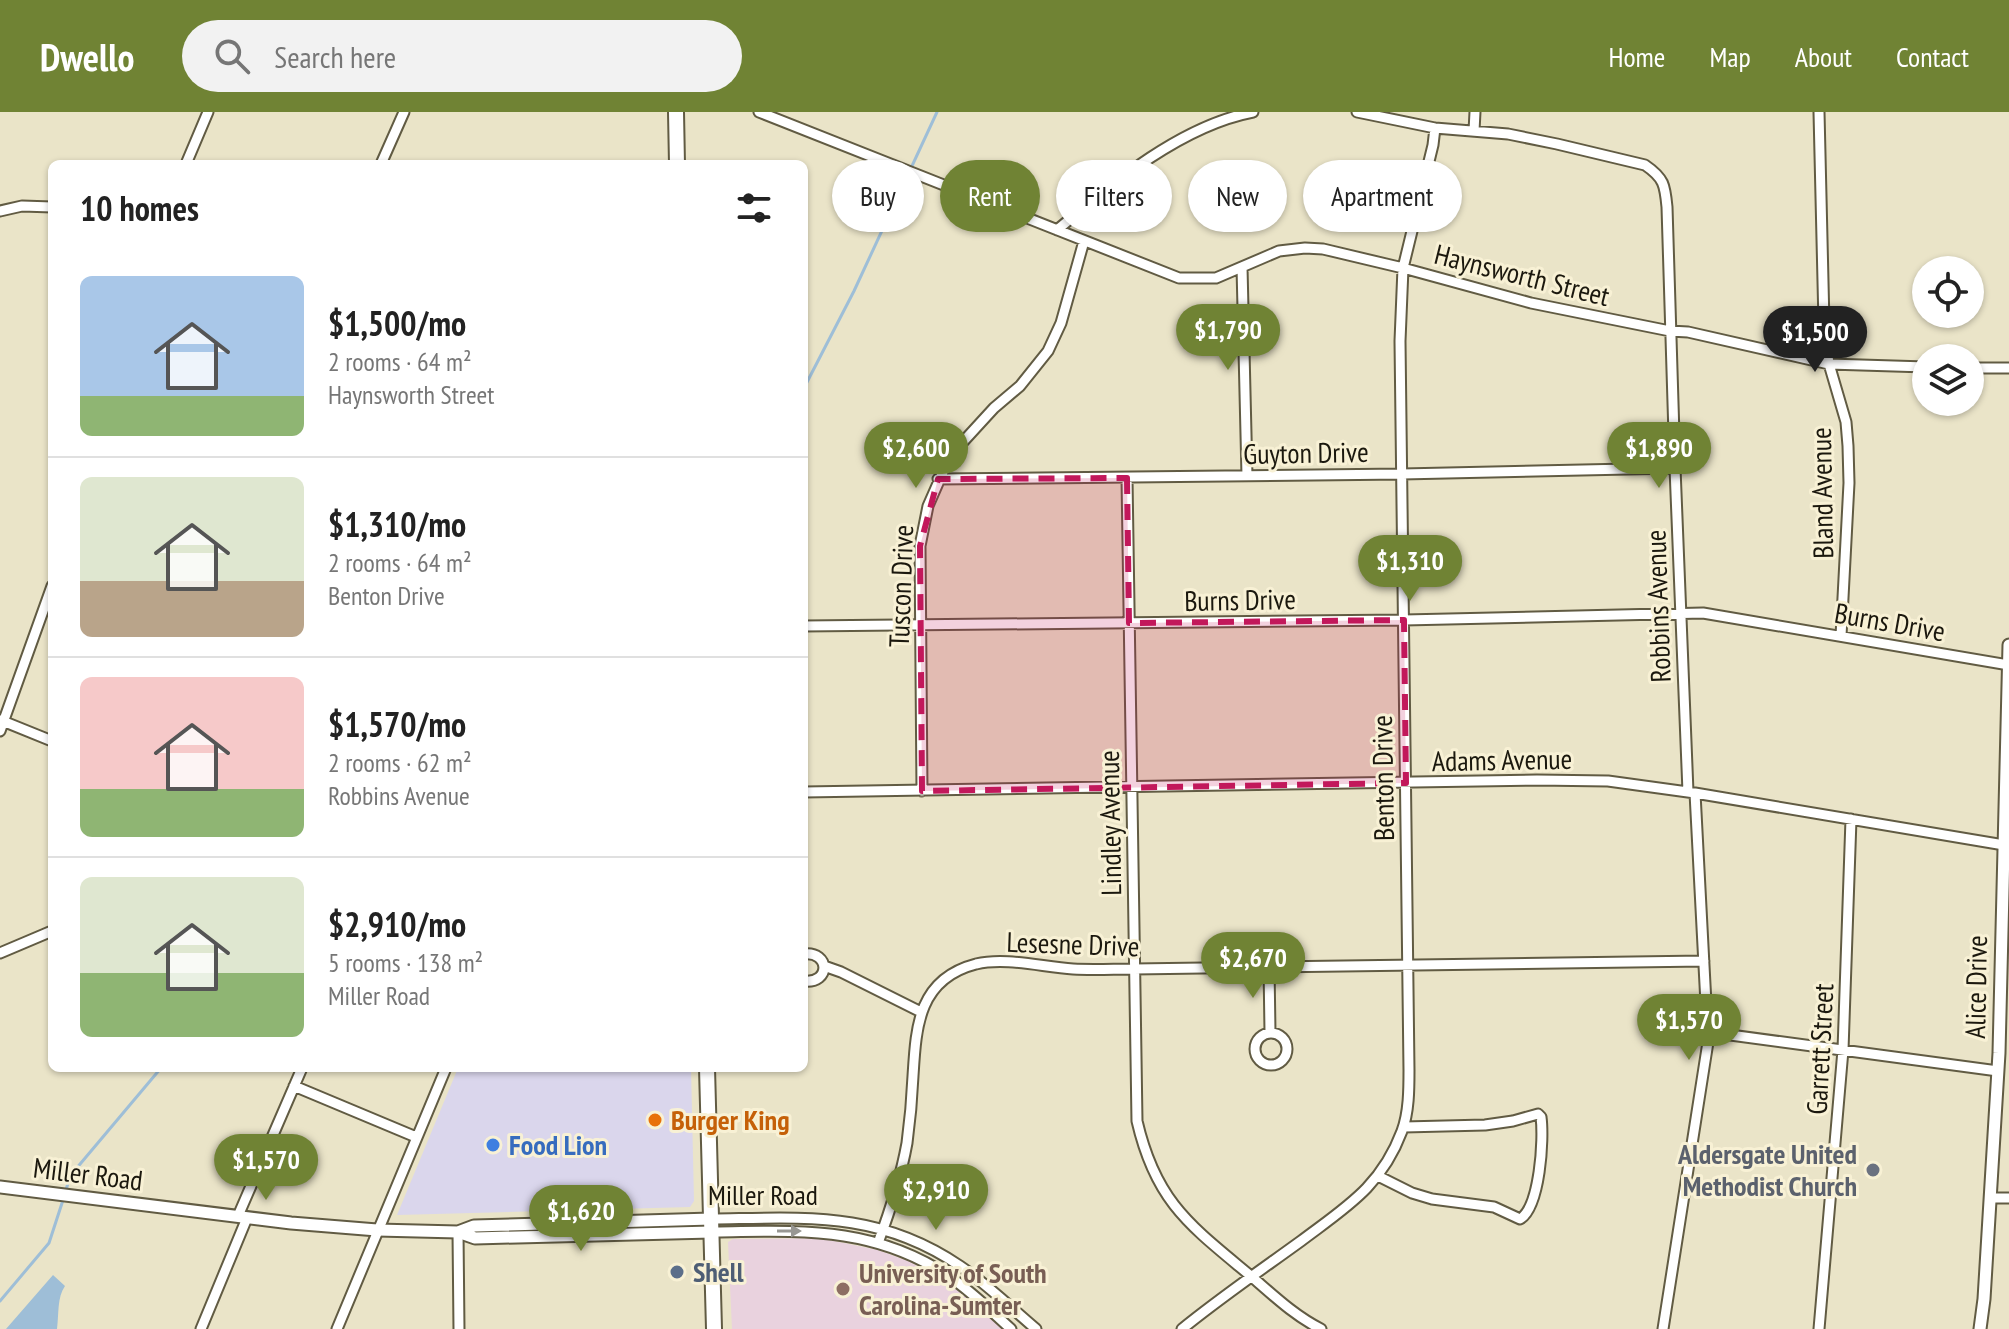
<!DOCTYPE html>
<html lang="en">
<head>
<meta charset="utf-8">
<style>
	:root { --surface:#fff; --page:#f2f2f2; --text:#222; --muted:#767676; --line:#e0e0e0; --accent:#708334 }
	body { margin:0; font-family:"PT Sans Narrow",sans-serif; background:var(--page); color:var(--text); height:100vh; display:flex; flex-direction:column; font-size:30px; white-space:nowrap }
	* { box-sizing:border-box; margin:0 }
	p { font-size:26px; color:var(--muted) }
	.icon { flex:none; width:44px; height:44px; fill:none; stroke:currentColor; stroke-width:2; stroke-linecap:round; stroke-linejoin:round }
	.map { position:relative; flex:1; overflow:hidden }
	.panel { position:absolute; left:48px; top:48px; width:760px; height:912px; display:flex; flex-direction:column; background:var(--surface); border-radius:12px; box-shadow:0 2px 6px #0004 }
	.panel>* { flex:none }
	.hud { position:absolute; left:832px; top:48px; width:760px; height:72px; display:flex; gap:16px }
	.tools { position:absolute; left:1912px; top:144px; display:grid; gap:16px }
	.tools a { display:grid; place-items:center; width:72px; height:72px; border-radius:50%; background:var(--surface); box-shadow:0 2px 6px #0004; font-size:40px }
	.price { position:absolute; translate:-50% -68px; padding:0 18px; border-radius:28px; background:var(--accent); color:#fff; font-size:26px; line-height:52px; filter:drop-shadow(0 2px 4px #0008) }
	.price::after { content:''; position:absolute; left:50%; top:48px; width:24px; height:18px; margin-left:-12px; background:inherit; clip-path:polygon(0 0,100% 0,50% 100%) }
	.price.active { background:#222; color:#fff }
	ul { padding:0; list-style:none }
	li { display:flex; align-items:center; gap:24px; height:200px; padding:0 32px }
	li+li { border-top:2px solid var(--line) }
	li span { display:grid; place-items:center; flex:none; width:224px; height:160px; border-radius:12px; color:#555 }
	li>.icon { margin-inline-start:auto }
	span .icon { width:96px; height:96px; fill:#fffc; stroke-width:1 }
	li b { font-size:34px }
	h2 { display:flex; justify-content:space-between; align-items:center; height:96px; padding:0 32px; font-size:34px }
	.chip { padding:0 28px; border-radius:36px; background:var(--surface); box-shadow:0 2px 6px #0004; font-size:28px; line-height:72px }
	.chip.active { background:var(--accent); color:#fff }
	header { display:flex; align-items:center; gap:48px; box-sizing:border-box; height:112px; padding:0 40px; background:var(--accent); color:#fff }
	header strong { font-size:38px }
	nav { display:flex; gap:44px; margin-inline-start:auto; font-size:28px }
	.search { width:560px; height:72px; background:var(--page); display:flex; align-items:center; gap:20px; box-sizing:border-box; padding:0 28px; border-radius:44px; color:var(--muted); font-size:30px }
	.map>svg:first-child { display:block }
	.commercial { fill:#dad6ec }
	.education { fill:#e9d2de }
	.water { fill:#9ebed7 }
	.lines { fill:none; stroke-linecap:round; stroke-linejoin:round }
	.stream { stroke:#9ebed7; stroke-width:3 }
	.minor-casing { stroke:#615b43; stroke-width:13 }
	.major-casing { stroke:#615b43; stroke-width:15 }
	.highway-casing { stroke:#615b43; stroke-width:18 }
	.minor { stroke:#fff; stroke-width:9 }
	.major { stroke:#fff; stroke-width:11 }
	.highway { stroke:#fff; stroke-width:14 }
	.oneway { fill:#989793 }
	.marked { fill:#c2185b; fill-opacity:0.2; stroke:#c2185b; stroke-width:6; stroke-dasharray:16 10; stroke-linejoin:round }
	.food-dot { fill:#e8710a; stroke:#f8f1d5; stroke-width:3 }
	.shop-dot { fill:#3f7fe0; stroke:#f8f1d5; stroke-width:3 }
	.worship-dot { fill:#6b7280; stroke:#f8f1d5; stroke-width:3 }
	.service-dot { fill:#5c6f8a; stroke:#f8f1d5; stroke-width:3 }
	.education-dot { fill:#8d6e63; stroke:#f8f1d5; stroke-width:3 }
	.labels { text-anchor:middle; stroke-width:6; stroke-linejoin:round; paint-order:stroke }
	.street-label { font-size:28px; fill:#1b180e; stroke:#f8f1d5 }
	.food-label { font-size:28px; font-weight:bold; fill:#c56008; stroke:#f8f1d5; text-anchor:start }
	.shop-label { font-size:28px; font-weight:bold; fill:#366cbe; stroke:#f8f1d5; text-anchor:start }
	.worship-label { font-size:28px; font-weight:bold; fill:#5b616d; stroke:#f8f1d5; text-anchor:end }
	.service-label { font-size:28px; font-weight:bold; fill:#4e5e75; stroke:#f8f1d5; text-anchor:start }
	.education-label { font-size:28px; font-weight:bold; fill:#785e54; stroke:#f8f1d5; text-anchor:start }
</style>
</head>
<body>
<header>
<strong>Dwello</strong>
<div class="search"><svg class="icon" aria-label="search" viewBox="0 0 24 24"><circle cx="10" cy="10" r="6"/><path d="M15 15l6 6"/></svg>Search here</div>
<nav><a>Home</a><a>Map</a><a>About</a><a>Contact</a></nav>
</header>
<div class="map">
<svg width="2009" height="1217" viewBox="0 0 2009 1217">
	<rect width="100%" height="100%" fill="#eae4c8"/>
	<!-- commercial -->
	<path class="commercial" d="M458 956H691L694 1089 690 1095 397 1103Z"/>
	<!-- education -->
	<path class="education" d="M820 1126 878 1138 908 1149 939 1165 972 1189 1005 1217H732L728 1130 733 1127Z"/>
	<!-- water -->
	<path class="water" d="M53 1163 65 1174C57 1185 59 1202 57 1217H6Z"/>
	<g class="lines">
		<!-- stream -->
		<path class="stream" d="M804 276 854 179 937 0
			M66 1078 70 1064 161 956
			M0 1189 49 1131 64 1085"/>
		<!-- minor casing -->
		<g class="minor-casing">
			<path id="minor" d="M759 0 1179 166H1216L1279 139 1305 136 1323 137 1403 156 1531 191 1670 219 1688 220 1829 252 1926 255
				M1357 0 1435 16 1508 22 1557 32 1645 53C1664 66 1665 73 1667 95L1675 356 1688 680
				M1819 0 1824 212 1829 252 1846 310 1848 334 1849 371 1841 524
				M1474 19 1475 0
				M186 52 208 0
				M381 52 404 0
				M0 99 22 94 52 95
				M1057 118C1112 72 1180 14 1253 0
				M1242 155 1247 364
				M1970 256H2009
				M1127 366 1137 1009C1156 1091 1191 1114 1252 1165 1274 1184 1295 1204 1321 1217
				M938 367 1402 362 1675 356
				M804 514 1404 508 1703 501 2009 553
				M0 608 52 629
				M0 619 52 474
				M922 679 920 434 928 394 946 353 961 332 994 296 1020 274 1048 239 1061 211 1084 129
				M804 680 1537 668 1608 669 1695 681 2004 733
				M0 841 52 819
				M804 842C830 839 831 872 804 869
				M824 854 841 860 921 900
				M1269 855 1270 920
				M1708 920 1998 959
				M1255 937a16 16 0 1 1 32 0a16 16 0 1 1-32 0Z
				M294 974 416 1025
				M1378 1064 1412 1081 1432 1087 1494 1095 1520 1107C1540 1095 1544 1027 1541 1005L1538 1002 1513 1009 1485 1013 1404 1015
				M1990 1086H2009
				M238 1104 302 956
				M711 1107C804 1106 878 1098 960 1154 987 1172 1011 1196 1036 1217
				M458 1120 459 1217
				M711 1120C799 1119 873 1113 950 1165 972 1180 991 1199 1011 1217
				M878 1131C890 1099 901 1064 907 1031 910 1009 912 987 913 964 916 915 918 867 976 852 1006 845 1042 855 1073 857 1093 858 1114 857 1134 857L1704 849
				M201 1217 247 1106
				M337 1217 446 956
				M1182 1217C1220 1186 1261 1158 1301 1129 1346 1095 1381 1075 1402 1019 1409 1000 1409 977 1409 958L1400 229 1403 156 1433 33 1435 16
				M1663 1217 1708 930 1695 681
				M1819 1217 1843 938 1851 707"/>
		</g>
		<!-- major casing -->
		<g class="major-casing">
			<path id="major" d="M0 1075 291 1111 377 1118 458 1120 475 1126 711 1120
				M458 1120 474 1114 711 1107
				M1980 1217 1984 1187 1999 941 2009 533"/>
		</g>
		<!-- highway casing -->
		<g class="highway-casing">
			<path id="highway" d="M676 0 677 52
				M707 956 714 1217"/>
		</g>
		<!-- minor -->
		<use href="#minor" class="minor"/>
		<!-- major -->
		<use href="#major" class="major"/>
		<!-- highway -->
		<use href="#highway" class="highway"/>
	</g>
	<!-- one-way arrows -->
	<defs><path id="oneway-solid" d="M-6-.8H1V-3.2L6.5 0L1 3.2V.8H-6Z" transform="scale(2)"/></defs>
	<use class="oneway" href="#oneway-solid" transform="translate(789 1119)"/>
	<!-- marked area -->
	<path class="marked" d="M1127 366 1129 511 1404 508 1406 671 922 679 920 434 938 367Z"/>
	<!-- markers -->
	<circle class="food-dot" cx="655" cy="1008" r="8"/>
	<circle class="shop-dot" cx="493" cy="1033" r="8"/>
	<circle class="worship-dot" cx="1873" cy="1058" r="8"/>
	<circle class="service-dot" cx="677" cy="1160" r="8"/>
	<circle class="education-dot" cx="843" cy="1177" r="8"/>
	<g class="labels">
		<!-- street labels -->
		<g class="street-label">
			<text transform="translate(1522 163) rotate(14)" y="10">Haynsworth Street</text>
			<text transform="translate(1306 341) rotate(-1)" y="10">Guyton Drive</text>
			<text transform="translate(1822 381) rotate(-91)" y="10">Bland Avenue</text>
			<text transform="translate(901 474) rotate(-88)" y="10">Tuscon Drive</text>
			<text transform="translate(1240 488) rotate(-1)" y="10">Burns Drive</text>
			<text transform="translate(1658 494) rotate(-92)" y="10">Robbins Avenue</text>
			<text transform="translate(1890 510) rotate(10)" y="10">Burns Drive</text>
			<text transform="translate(1502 648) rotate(-1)" y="10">Adams Avenue</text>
			<text transform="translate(1383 666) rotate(-91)" y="10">Benton Drive</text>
			<text transform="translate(1110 711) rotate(-91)" y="10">Lindley Avenue</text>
			<text transform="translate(1073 832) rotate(2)" y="10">Lesesne Drive</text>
			<text transform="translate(1976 875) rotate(-89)" y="10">Alice Drive</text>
			<text transform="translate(1820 937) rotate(-87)" y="10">Garrett Street</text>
			<text transform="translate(88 1062) rotate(7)" y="10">Miller Road</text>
			<text x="763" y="1093">Miller Road</text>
		</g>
		<!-- food labels -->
		<g class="food-label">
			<text x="671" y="1018">Burger King</text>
		</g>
		<!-- shop labels -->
		<g class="shop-label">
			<text x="509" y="1043">Food Lion</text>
		</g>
		<!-- worship labels -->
		<g class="worship-label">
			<text x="1857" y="1052">Aldersgate United<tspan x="1857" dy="32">Methodist Church</tspan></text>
		</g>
		<!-- service labels -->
		<g class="service-label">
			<text x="693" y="1170">Shell</text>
		</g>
		<!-- education labels -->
		<g class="education-label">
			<text x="859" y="1171">University of South<tspan x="859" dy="32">Carolina-Sumter</tspan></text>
		</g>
	</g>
</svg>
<div class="tools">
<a><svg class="icon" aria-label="locate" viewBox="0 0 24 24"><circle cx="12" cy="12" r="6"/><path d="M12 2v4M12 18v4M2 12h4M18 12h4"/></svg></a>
<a><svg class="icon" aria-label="layers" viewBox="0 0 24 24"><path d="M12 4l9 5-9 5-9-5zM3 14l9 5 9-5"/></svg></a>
</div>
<b class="price" style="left:1228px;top:260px">$1,790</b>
<b class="price active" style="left:1815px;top:262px">$1,500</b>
<b class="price" style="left:916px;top:378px">$2,600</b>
<b class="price" style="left:1659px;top:378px">$1,890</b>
<b class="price" style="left:1410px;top:491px">$1,310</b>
<b class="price" style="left:1253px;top:888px">$2,670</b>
<b class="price" style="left:1689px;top:950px">$1,570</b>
<b class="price" style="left:266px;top:1090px">$1,570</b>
<b class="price" style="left:936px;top:1120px">$2,910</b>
<b class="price" style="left:581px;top:1141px">$1,620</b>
<div class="hud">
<a class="chip">Buy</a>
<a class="chip active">Rent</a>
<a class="chip">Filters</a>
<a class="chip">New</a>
<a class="chip">Apartment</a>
</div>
<section class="panel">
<h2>10 homes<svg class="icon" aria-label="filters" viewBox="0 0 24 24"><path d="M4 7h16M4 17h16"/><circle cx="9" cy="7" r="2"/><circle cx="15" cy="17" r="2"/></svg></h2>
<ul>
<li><span style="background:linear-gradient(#a9c7e8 75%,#8fb573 0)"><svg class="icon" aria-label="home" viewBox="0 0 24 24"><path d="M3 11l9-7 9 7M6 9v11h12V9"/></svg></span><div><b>$1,500/mo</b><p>2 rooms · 64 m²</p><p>Haynsworth Street</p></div></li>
<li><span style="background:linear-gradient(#dfe7d0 65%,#b9a48a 0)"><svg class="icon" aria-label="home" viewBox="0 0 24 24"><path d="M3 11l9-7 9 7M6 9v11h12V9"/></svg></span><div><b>$1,310/mo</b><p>2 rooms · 64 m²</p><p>Benton Drive</p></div></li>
<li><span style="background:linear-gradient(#f6c9c9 70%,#8fb573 0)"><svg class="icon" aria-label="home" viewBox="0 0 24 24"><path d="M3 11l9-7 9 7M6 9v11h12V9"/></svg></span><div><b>$1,570/mo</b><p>2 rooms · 62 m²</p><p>Robbins Avenue</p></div></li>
<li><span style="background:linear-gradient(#dfe7d0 60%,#8fb573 0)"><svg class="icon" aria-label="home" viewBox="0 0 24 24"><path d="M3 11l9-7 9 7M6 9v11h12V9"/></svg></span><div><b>$2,910/mo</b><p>5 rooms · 138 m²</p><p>Miller Road</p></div></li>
</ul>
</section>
</div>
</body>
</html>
